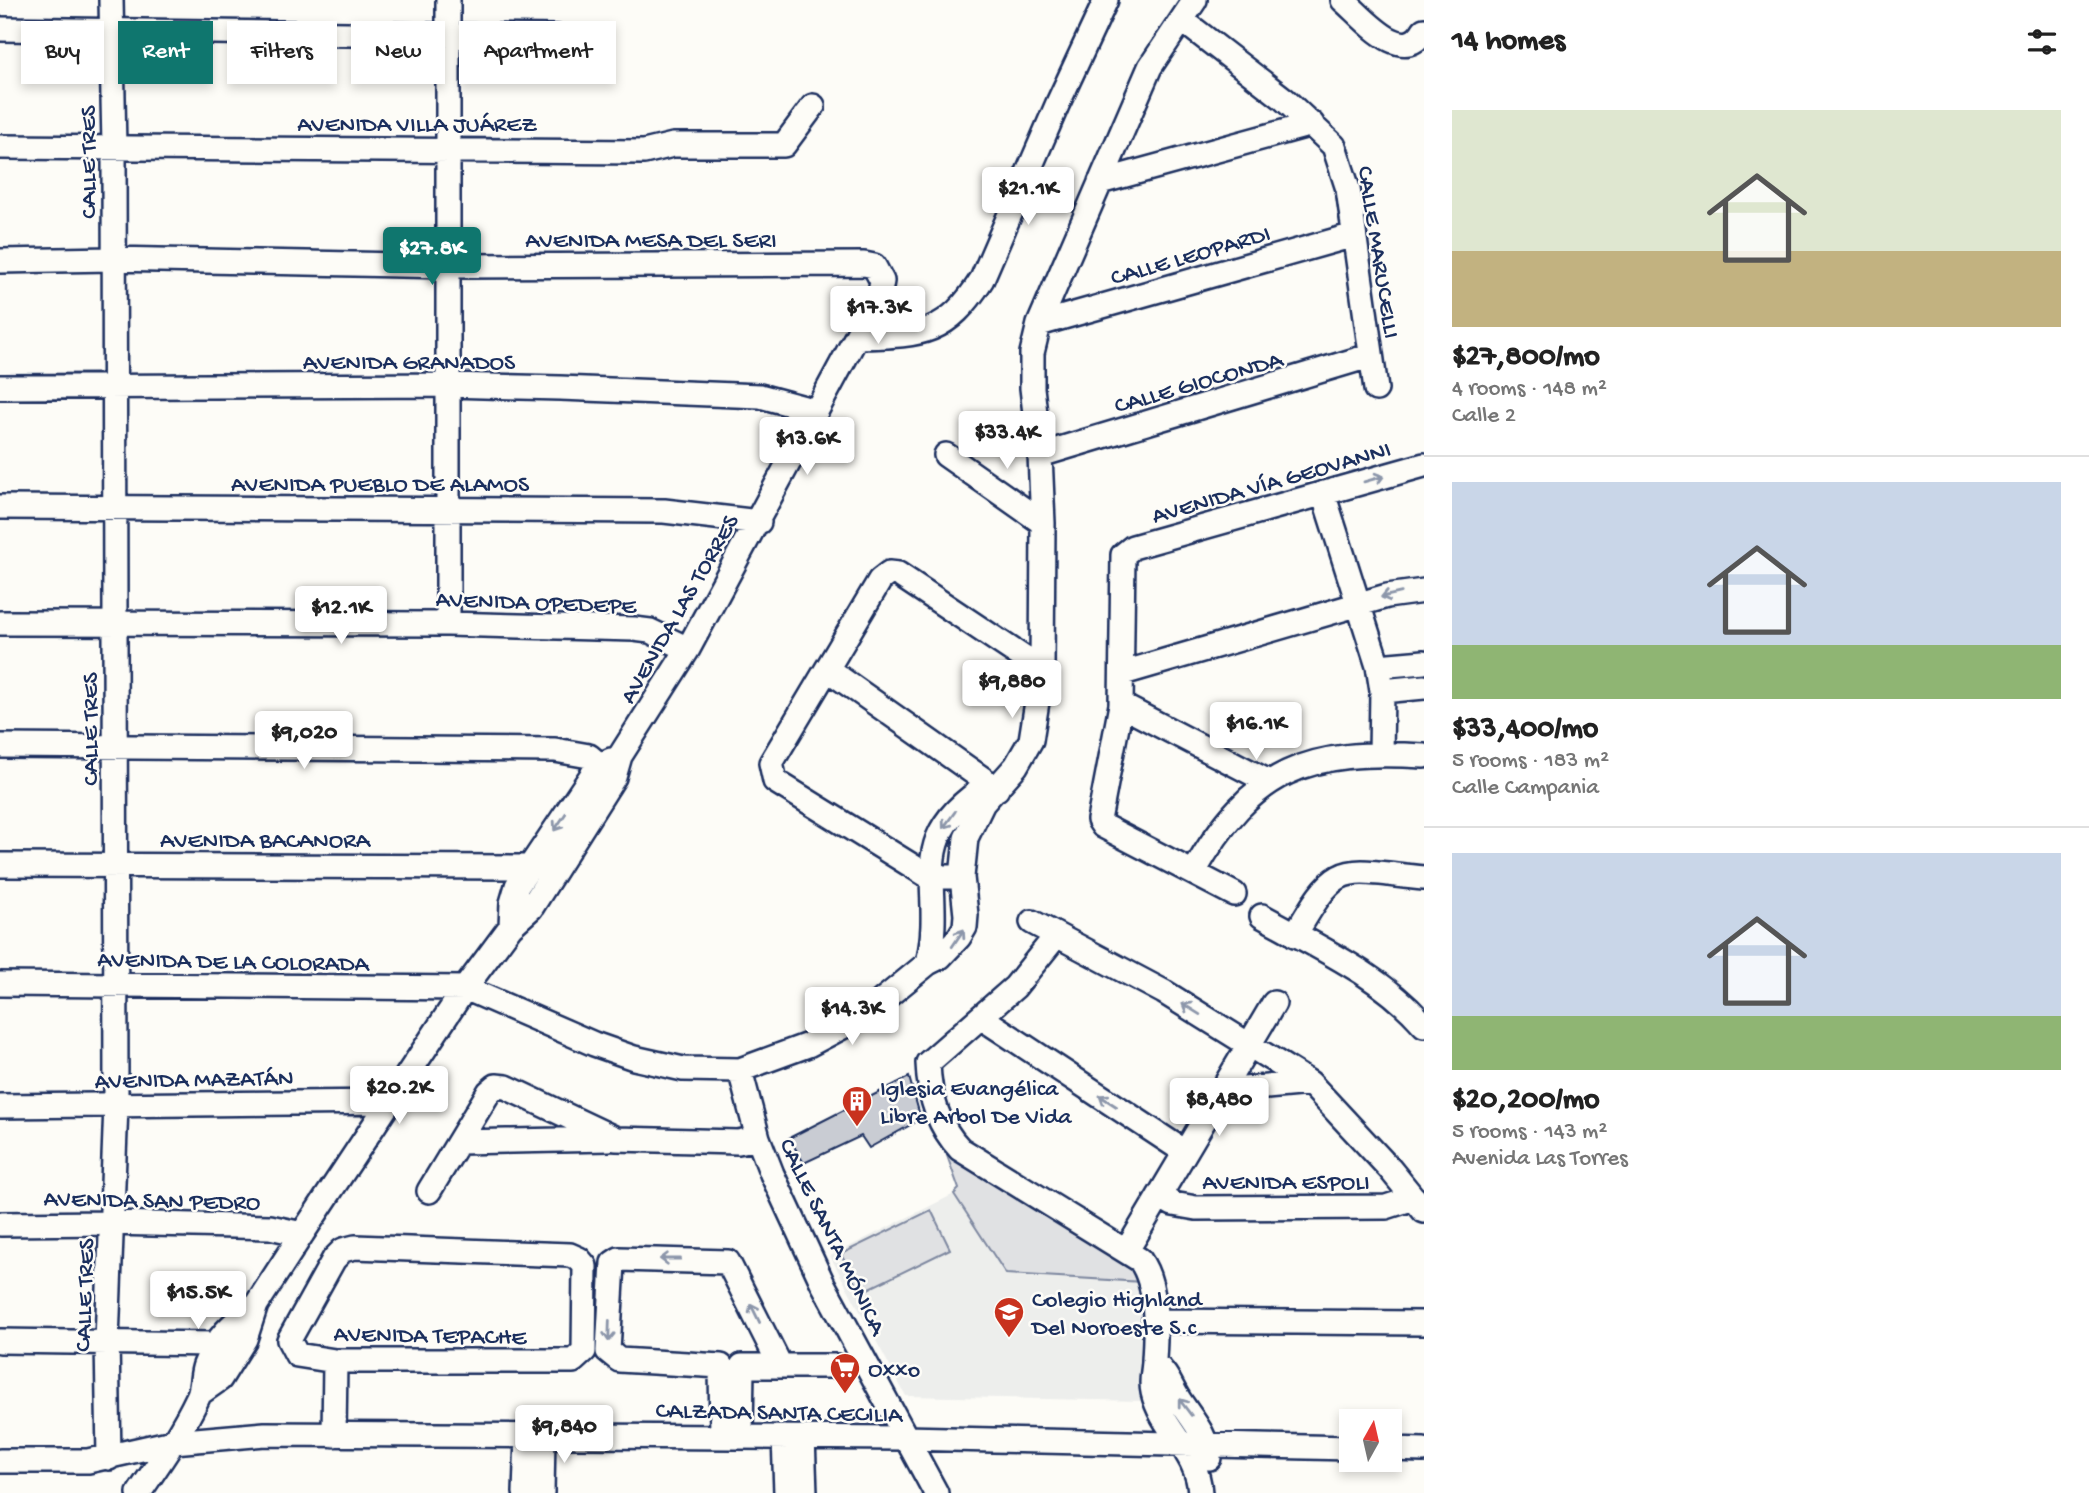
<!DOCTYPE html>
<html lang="en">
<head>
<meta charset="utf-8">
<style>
	:root { --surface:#fff; --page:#f6f6f6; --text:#222; --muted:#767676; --line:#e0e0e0; --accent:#0f766e }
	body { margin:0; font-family:"Gochi Hand",sans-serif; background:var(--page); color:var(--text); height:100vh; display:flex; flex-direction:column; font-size:26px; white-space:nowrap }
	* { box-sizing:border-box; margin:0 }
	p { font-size:23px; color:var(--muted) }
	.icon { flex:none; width:38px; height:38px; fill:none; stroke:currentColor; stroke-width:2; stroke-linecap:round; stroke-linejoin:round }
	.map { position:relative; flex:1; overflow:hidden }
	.details { display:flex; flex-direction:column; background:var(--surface); width:665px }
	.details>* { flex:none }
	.top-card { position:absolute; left:21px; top:21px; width:665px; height:63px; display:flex; gap:14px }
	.needle { width:46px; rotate:8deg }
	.fabs { position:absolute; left:1339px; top:1409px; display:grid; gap:14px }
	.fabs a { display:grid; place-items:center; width:63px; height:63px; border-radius:0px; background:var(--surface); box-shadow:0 4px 10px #0003; font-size:35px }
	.price { position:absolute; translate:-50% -60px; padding:0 16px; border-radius:7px; background:#fff; color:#222; font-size:23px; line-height:46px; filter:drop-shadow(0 2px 4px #0008) }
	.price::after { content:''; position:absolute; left:50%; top:42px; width:21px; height:16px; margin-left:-10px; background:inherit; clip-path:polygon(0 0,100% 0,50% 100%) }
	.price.active { background:var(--accent); color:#fff }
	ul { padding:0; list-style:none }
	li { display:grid; align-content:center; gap:14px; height:371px; padding:0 28px }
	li+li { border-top:2px solid var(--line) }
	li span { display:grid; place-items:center; height:217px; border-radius:0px; color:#555 }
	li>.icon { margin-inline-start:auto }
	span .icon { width:126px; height:126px; fill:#fffc; stroke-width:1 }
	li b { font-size:30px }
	h2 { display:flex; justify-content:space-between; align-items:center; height:84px; padding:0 28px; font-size:30px }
	.chip { padding:0 24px; border-radius:0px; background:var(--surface); box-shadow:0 4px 10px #0003; font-size:24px; line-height:63px }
	.chip.active { background:var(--accent); color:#fff }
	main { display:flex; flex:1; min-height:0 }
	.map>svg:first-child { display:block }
	.built { fill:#edeeec }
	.green { fill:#e0e1e3; stroke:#7e88a0; stroke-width:2 }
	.building { fill:#c9ccd3; stroke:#1b2f5e; stroke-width:2 }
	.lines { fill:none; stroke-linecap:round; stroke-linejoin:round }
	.minor-casing { stroke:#1b2f5e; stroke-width:28 }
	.minor { stroke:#fdfcf7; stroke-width:23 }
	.oneway { stroke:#8c96aa }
	.labels { text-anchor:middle; stroke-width:5; stroke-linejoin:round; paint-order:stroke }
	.street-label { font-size:24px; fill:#1b2f5e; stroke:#fdfcf7 }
	.poi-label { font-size:24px; fill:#1b2f5e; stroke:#fdfcf7; text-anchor:start }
</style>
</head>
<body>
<main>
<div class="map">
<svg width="1424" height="1493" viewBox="0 0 1424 1493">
	<rect width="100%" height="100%" fill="#fdfcf7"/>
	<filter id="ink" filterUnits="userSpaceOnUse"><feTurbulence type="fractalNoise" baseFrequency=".0143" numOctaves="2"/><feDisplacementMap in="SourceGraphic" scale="14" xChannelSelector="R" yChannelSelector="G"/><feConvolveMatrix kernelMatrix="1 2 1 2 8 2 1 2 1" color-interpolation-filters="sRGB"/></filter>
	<g filter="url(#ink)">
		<!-- built -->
		<path class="built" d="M954 1194 1006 1274 1144 1282 1143 1401 906 1396 830 1256Z"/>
		<!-- green -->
		<path class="green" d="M945 1150 1123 1257 1144 1282 1006 1274 954 1194 959 1189Z
			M931 1210 950 1249 860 1293 841 1254Z"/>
		<!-- building -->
		<path class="building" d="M909 1077 921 1119 869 1148 861 1136 804 1163 789 1138Z"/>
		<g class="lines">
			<!-- minor casing -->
			<g class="minor-casing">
				<path id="minor" d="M448 0V624
					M1343 0C1364 18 1403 67 1424 30
					M1182 20 1284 99 1334 146 1348 189 1376 389
					M0 29 556 37
					M0 147 644 152 673 145H784L813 106
					M1100 182 1312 124
					M0 261 112 259 449 266 864 264 874 266 882 281 880 293 688 649 620 756 614 777 531 908 511 926 465 988 302 1234 256 1305 245 1339 220 1379 200 1393
					M1039 324 1354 235
					M858 337C921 335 946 336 982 279L1058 103 1106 0
					M0 387 448 385 560 388 760 396 816 411
					M946 455 1043 523
					M1040 455 1369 356
					M1323 493 1378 666 1382 691 1381 754
					M0 507 664 511 759 522
					M0 623 448 624 634 629 650 631 688 649
					M1378 666 1424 662
					M827 669 997 789
					M1123 673 1387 596 1424 591
					M1382 691 1424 687
					M1121 705 1267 781
					M0 746 555 750 589 756 614 777
					M0 865 529 867
					M1194 872C1252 768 1309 749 1424 756
					M962 877H930L775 781 771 763 880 580 889 573 898 574 1042 670
					M1234 894 1103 826 1099 820 1121 705 1123 555 1133 547 1424 465
					M1262 916C1318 947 1382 976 1424 1025
					M1032 922 1164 992 1310 1083 1390 1169 1424 1211
					M511 926 512 903 517 886 598 766 611 760
					M1295 935C1339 858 1341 870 1424 878
					M1056 936 1015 987 928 1063C929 1094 938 1126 960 1149L1140 1260C1158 1286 1156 1328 1154 1360 1154 1371 1150 1380 1153 1392 1162 1431 1198 1451 1200 1493
					M928 963C947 883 900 840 990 784
					M0 984 465 988 594 1044 634 1058 683 1069 740 1070 808 1045 863 1016 928 963 940 957 959 937 965 927 966 915 962 877 966 838 983 803 1016 766 1031 740 1042 670 1043 523 1040 455 1032 388V353L1039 324 1150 67 1195 0
					M982 1018 1185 1152
					M740 1070 758 1138 772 1174 823 1284 936 1493
					M1222 1091 1310 1083
					M0 1106 389 1102
					M460 1142 609 1139
					M429 1191 489 1092 496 1086 506 1087 616 1139 738 1142 758 1138
					M1159 1196 1173 1204 1196 1208 1386 1207 1414 1198
					M0 1224 112 1223 270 1227 302 1234
					M355 1247 570 1255 579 1259 585 1266 584 1351 573 1361H335L297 1355 289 1340 334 1259 343 1250Z
					M1127 1250 1274 1003
					M1154 1321 1424 1323
					M0 1341 215 1344
					M1154 1363C1169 1375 1171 1389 1182 1404 1195 1423 1206 1435 1209 1458
					M334 1435 335 1361
					M722 1436 721 1366 619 1360 608 1351 613 1263 619 1259 728 1262 780 1365
					M741 1436 742 1366H836
					M784 1437 786 1493
					M803 1437 805 1493
					M1390 1449 1424 1450
					M109 1458 107 1341 116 1105 114 147 111 0
					M0 1461H88L173 1442 265 1434 905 1438 1351 1448
					M139 1493C160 1462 182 1431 198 1397 203 1387 201 1375 205 1365 216 1337 233 1323 256 1305
					M525 1493 527 1436
					M542 1493 543 1436"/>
			</g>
			<!-- minor -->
			<use href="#minor" class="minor"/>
		</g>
		<!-- one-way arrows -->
		<defs><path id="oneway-shaft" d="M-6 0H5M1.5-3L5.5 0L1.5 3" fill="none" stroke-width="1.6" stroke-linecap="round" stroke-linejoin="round" transform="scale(1.75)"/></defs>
		<g class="oneway">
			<use href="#oneway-shaft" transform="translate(1374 479) rotate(-16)"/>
			<use href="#oneway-shaft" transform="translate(1391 595) rotate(167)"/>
			<use href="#oneway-shaft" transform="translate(949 820) rotate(126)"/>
			<use href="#oneway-shaft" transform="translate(560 822) rotate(124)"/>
			<use href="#oneway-shaft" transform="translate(958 938) rotate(-56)"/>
			<use href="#oneway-shaft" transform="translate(1191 1009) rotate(-148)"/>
			<use href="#oneway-shaft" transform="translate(1108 1101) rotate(-147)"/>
			<use href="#oneway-shaft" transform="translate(670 1259) rotate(-180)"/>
			<use href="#oneway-shaft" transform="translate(755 1313) rotate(-116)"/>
			<use href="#oneway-shaft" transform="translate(609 1331) rotate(92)"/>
			<use href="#oneway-shaft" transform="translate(1185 1407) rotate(-127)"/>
		</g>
	</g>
	<!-- icons -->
	<defs>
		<g id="building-pin" transform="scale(1.575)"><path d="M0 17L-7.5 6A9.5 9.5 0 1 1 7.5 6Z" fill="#c8321e" stroke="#fdfcf7"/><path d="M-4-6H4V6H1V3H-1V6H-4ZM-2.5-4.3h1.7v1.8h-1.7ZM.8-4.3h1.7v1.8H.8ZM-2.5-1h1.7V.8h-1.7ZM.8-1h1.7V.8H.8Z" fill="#fff"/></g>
		<g id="school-pin" transform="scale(1.575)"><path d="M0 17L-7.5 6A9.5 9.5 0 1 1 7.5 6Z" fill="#c8321e" stroke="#fdfcf7"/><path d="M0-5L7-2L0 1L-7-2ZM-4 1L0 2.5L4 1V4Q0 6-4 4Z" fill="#fff"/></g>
		<g id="supermarket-pin" transform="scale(1.575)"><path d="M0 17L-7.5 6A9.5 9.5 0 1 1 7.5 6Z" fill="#c8321e" stroke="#fdfcf7"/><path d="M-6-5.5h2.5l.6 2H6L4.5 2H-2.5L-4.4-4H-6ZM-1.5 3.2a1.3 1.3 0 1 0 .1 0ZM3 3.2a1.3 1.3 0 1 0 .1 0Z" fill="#fff"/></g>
	</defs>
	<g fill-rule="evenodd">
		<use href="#building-pin" x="857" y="1101"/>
		<use href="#school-pin" x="1009" y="1312"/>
		<use href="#supermarket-pin" x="845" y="1368"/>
	</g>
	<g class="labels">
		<!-- street labels -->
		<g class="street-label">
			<text x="417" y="131">AVENIDA VILLA JUÁREZ</text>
			<text transform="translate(87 162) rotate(-90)" y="8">CALLE TRES</text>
			<text x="651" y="247">AVENIDA MESA DEL SERI</text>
			<text transform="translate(1380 252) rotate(81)" y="8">CALLE MARUCELLI</text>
			<text transform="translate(1190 254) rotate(-16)" y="8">CALLE LEOPARDI</text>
			<text x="409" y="369">AVENIDA GRANADOS</text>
			<text transform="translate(1198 381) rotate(-16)" y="8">CALLE GIOCONDA</text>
			<text transform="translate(1271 481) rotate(-16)" y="8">AVENIDA VÍA GEOVANNI</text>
			<text x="380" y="491">AVENIDA PUEBLO DE ALAMOS</text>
			<text transform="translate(536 601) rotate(2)" y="8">AVENIDA OPEDEPE</text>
			<text transform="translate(678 608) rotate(-60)" y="8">AVENIDA LAS TORRES</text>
			<text transform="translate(89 729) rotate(-90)" y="8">CALLE TRES</text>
			<text x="265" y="847">AVENIDA BACANORA</text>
			<text transform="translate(233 960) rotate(1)" y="8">AVENIDA DE LA COLORADA</text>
			<text transform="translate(194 1078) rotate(-1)" y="8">AVENIDA MAZATÁN</text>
			<text x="1286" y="1189">AVENIDA ESPOLI</text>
			<text transform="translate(152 1199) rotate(1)" y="8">AVENIDA SAN PEDRO</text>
			<text transform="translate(834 1236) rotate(64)" y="8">CALLE SANTA MÓNICA</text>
			<text transform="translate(83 1295) rotate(-88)" y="8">CALLE TRES</text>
			<text transform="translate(430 1334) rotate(1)" y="8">AVENIDA TEPACHE</text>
			<text transform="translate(779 1411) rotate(1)" y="8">CALZADA SANTA CECILIA</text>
		</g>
		<!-- poi labels -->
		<g class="poi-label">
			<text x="880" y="1095">Iglesia Evangélica<tspan x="880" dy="28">Libre Arbol De Vida</tspan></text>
			<text x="1032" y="1306">Colegio Highland<tspan x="1032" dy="28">Del Noroeste S.c</tspan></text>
			<text x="868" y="1376">Oxxo</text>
		</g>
	</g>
</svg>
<div class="fabs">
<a><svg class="needle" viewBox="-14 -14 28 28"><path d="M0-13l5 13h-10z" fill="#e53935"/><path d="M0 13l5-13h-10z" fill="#767676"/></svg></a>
</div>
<b class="price" style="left:1028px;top:227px">$21.1K</b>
<b class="price active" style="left:432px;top:287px">$27.8K</b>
<b class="price" style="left:878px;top:346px">$17.3K</b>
<b class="price" style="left:1007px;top:471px">$33.4K</b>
<b class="price" style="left:807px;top:477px">$13.6K</b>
<b class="price" style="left:341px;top:646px">$12.1K</b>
<b class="price" style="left:1012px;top:720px">$9,880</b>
<b class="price" style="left:1256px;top:762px">$16.1K</b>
<b class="price" style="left:304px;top:771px">$9,020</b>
<b class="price" style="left:852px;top:1047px">$14.3K</b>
<b class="price" style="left:399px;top:1126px">$20.2K</b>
<b class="price" style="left:1219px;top:1138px">$8,480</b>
<b class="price" style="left:198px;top:1331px">$15.5K</b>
<b class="price" style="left:564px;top:1465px">$9,840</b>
<div class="top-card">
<a class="chip">Buy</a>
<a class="chip active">Rent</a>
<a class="chip">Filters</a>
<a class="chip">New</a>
<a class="chip">Apartment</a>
</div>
</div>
<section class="details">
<h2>14 homes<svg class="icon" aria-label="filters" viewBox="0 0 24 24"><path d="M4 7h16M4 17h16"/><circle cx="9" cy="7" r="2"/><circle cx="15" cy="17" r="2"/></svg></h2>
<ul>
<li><span style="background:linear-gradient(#dfe7d0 65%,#c2b280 0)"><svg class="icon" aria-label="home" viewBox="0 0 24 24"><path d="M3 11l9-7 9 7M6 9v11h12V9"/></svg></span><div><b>$27,800/mo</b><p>4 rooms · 148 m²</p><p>Calle 2</p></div></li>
<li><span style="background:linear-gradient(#c9d6e8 75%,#8fb573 0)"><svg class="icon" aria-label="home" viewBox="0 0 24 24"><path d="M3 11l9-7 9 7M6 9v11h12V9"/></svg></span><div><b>$33,400/mo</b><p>5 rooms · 183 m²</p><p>Calle Campania</p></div></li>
<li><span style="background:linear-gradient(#c9d6e8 75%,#8fb573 0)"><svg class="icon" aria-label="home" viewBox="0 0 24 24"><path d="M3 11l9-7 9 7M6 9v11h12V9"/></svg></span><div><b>$20,200/mo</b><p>5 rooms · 143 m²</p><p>Avenida Las Torres</p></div></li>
</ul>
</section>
</main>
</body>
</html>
